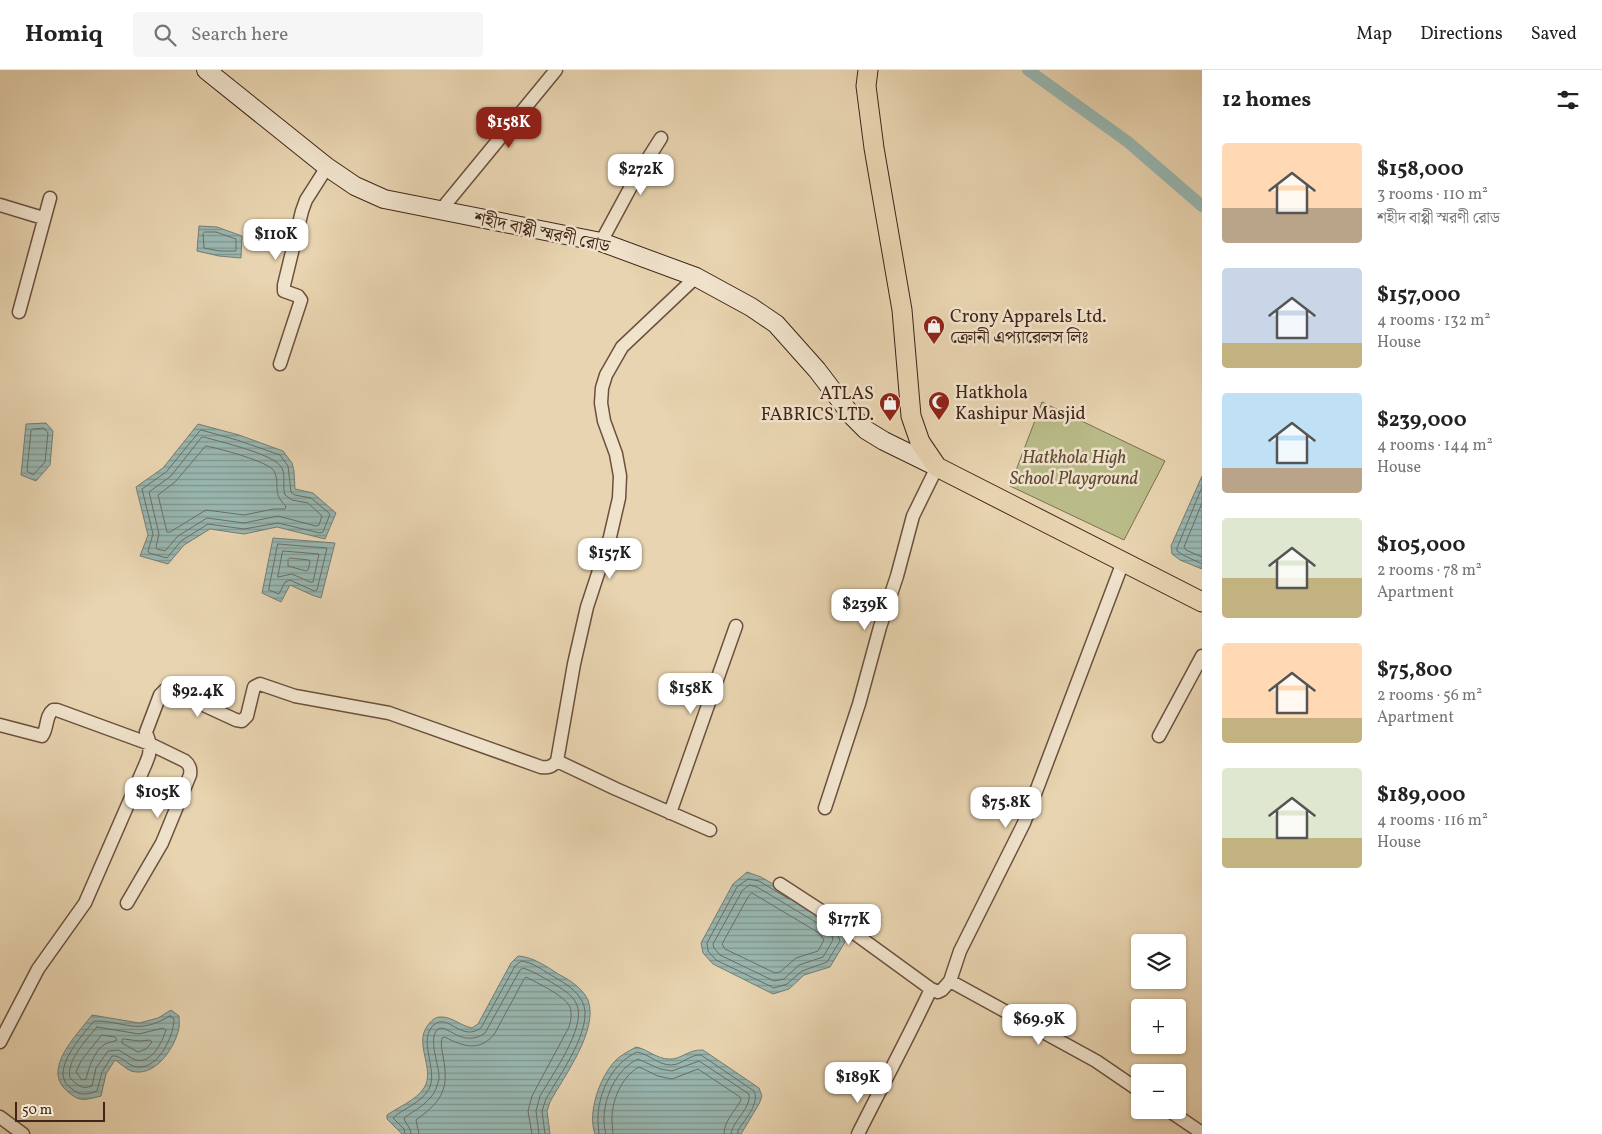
<!DOCTYPE html>
<html lang="en">
<head>
<meta charset="utf-8">
<style>
	:root { --surface:#fff; --page:#f6f6f6; --text:#222; --muted:#767676; --line:#e0e0e0; --accent:#8f2418 }
	body { margin:0; font-family:Vollkorn,"Noto Serif Bengali",serif; background:var(--page); color:var(--text); height:100vh; display:flex; flex-direction:column; font-size:19px; white-space:nowrap }
	* { box-sizing:border-box; margin:0 }
	p { font-size:16px; color:var(--muted) }
	.icon { flex:none; width:28px; height:28px; fill:none; stroke:currentColor; stroke-width:2; stroke-linecap:round; stroke-linejoin:round }
	.map { position:relative; flex:1; overflow:hidden }
	.side { display:flex; flex-direction:column; background:var(--surface); width:400px }
	.side>* { flex:none }
	.fabs { position:absolute; left:1131px; top:864px; display:grid; gap:10px }
	.fabs a { display:grid; place-items:center; width:55px; height:55px; border-radius:5px; background:var(--surface); box-shadow:0 1px 4px #0004; font-size:25px }
	.scale { position:absolute; left:15px; bottom:12px; width:90px; box-sizing:border-box; padding-left:5px; border:2px solid #412418; border-top:0; font-size:14px; line-height:18px; white-space:nowrap; color:#412418; -webkit-text-stroke:4px #f0e3cc; paint-order:stroke }
	.price { position:absolute; translate:-50% -42px; padding:0 11px; border-radius:10px; background:#fff; color:#222; font-size:16px; line-height:32px; filter:drop-shadow(0 1px 2px #0008) }
	.price::after { content:''; position:absolute; left:50%; top:30px; width:15px; height:11px; margin-left:-8px; background:inherit; clip-path:polygon(0 0,100% 0,50% 100%) }
	.price.selected { background:var(--accent); color:#fff }
	ul { padding:0; list-style:none }
	li { display:flex; align-items:center; gap:15px; height:125px; padding:0 20px }
	li span { display:grid; place-items:center; flex:none; width:140px; height:100px; border-radius:5px; color:#555 }
	li>.icon { margin-inline-start:auto }
	span .icon { width:60px; height:60px; fill:#fffc; stroke-width:1 }
	li b { font-size:21px }
	h2 { display:flex; justify-content:space-between; align-items:center; height:60px; padding:0 20px; font-size:21px }
	header { display:flex; align-items:center; gap:30px; box-sizing:border-box; height:70px; padding:0 25px; background:var(--surface); border-bottom:1px solid var(--line) }
	header strong { font-size:24px }
	nav { display:flex; gap:28px; margin-inline-start:auto; font-size:18px }
	.search { width:350px; height:45px; background:var(--page); display:flex; align-items:center; gap:12px; box-sizing:border-box; padding:0 18px; border-radius:5px; color:var(--muted); font-size:19px }
	main { display:flex; flex:1; min-height:0 }
	.map>svg:first-child { display:block }
	.park { fill:#b9bc89; stroke:#7d7050 }
	.water { fill:url(#water-rules); stroke:#757c74 }
	.lines { fill:none; stroke-linecap:round; stroke-linejoin:round }
	.shore { stroke:#6c6e64; stroke-width:1 }
	.canal { stroke:#98b7b1; stroke-width:12 }
	.street-casing { stroke:#6b503e; stroke-width:15 }
	.secondary-casing { stroke:#412418; stroke-width:20 }
	.primary-casing { stroke:#412418; stroke-width:21 }
	.street { stroke:#f0e3cc; stroke-width:12 }
	.secondary { stroke:#f0e3cc; stroke-width:18 }
	.primary { stroke:#e8d4b0; stroke-width:19 }
	.labels { text-anchor:middle; stroke-width:5; stroke-linejoin:round; paint-order:stroke }
	.street-label { font-size:18px; fill:#412418; stroke:#f0e3cc }
	.poi-label { font-size:18px; fill:#412418; stroke:#f0e3cc; text-anchor:start }
	.park-label { font-size:18px; font-style:italic; fill:#5f4a34; stroke:#f0e3cc }
</style>
</head>
<body>
<header>
<strong>Homiq</strong>
<div class="search"><svg class="icon" aria-label="search" viewBox="0 0 24 24"><circle cx="10" cy="10" r="6"/><path d="M15 15l6 6"/></svg>Search here</div>
<nav><a>Map</a><a>Directions</a><a>Saved</a></nav>
</header>
<main>
<div class="map">
<svg width="1202" height="1064" viewBox="0 0 1202 1064">
	<defs>
		<pattern id="water-rules" width="6" height="5" patternUnits="userSpaceOnUse" patternTransform="scale(1.25)"><rect width="6" height="5" fill="#98b7b1"/><path d="M0 2.5h6" fill="none" stroke="#7e958f"/></pattern>
	</defs>
	<rect width="100%" height="100%" fill="#e8d4b0"/>
	<filter id="stains"><feTurbulence type="fractalNoise" baseFrequency=".004" numOctaves="4"/><feColorMatrix values="0 0 0 0 .2 0 0 0 0 .09 0 0 0 0 .02 0 0 0 .5 -.17"/></filter>
	<radialGradient id="worn" r=".72"><stop offset=".6" stop-color="#630" stop-opacity="0"/><stop offset="1" stop-color="#630" stop-opacity=".3"/></radialGradient>
	<!-- park -->
	<path class="park" d="M1042 332 1165 391 1124 470 1010 416Z"/>
	<!-- water -->
	<path class="water" d="M199 156 217 157 242 166 241 188 219 186 197 181Z
		M46 353 53 361 50 395 36 411 21 405 26 354Z
		M198 354 239 365 283 381 292 393 294 401 295 419 313 423 336 443 325 469 277 457 244 464 210 459 184 475 168 494 140 486 148 465 136 417 163 398Z
		M1202 406V499L1180 490 1172 484 1171 476Z
		M273 468 335 473 321 528 312 525 290 515 281 532 262 523Z
		M747 802 761 807 811 836 842 860 845 872 830 897 804 905 789 919 773 924 713 894 703 883 701 873 733 814Z
		M518 886C534 887 547 897 560 905 570 910 583 919 588 930 599 960 564 1006 550 1032L547 1041 550 1064H402L387 1049V1045C400 1036 415 1031 424 1018 436 999 413 974 428 955 431 951 435 947 440 947 451 946 461 956 472 958L478 954 511 893Z
		M171 940 179 946C179 951 180 957 178 962 173 980 154 1008 131 1001 126 999 120 993 115 990L106 1004 101 1026C84 1030 80 1033 66 1020 42 998 78 964 92 945L139 953 158 948Z
		M636 977C647 979 657 989 669 989 681 990 688 979 703 980L759 1018 762 1026 759 1034 741 1064H595C587 1043 600 1006 616 990 621 985 629 981 636 977Z"/>
	<g class="lines">
		<!-- shore -->
		<path class="shore" d="M205 162H216L236 169V181H220L204 178 203 164Z
			M33 359 44 358 48 363 45 392 33 405 27 401 31 361Z
			M201 360 237 370 280 385 288 396 291 422 295 425 311 428 330 444 323 462 320 463 278 453 244 459 208 454 181 471 167 488 149 483 148 481 153 464 142 419 166 402Z
			M204 367C220 372 275 384 282 398 286 407 282 417 285 425L292 430 308 433 322 446 319 455 316 456 278 446 244 453 207 448 178 466 165 481 157 479 156 477 159 464 149 422 171 406 201 368Z
			M206 376C218 378 270 392 274 401 281 414 271 423 286 436L285 439H274L244 445 206 440 170 462H167L158 425 175 412Z
			M1202 417 1177 478V481L1183 485 1202 494
			M1202 433 1184 477 1186 480 1202 487
			M278 474 327 478 317 520 314 521 290 510 285 512 279 524 269 520Z
			M283 481 319 484 313 512H310L292 504 278 507Z
			M290 488 309 490 310 492 308 500 306 501 288 496V490Z
			M750 815 757 817 824 857 832 866 833 870 823 887 799 895 784 909 774 911 720 885 714 878 713 874 742 821Z
			M752 823 819 863 824 870 818 881 796 888 780 902 775 903 725 879 722 874 748 827Z
			M789 829 759 811 748 809 737 817 707 873 708 881 716 890 774 918 787 914 802 901 827 892 840 871 837 863 831 856
			M170 946 174 949C174 967 156 1004 133 996 125 993 121 985 112 986L102 1002 97 1021C87 1025 79 1026 71 1018 68 1016 65 1013 64 1009 58 992 83 964 94 951 127 951 136 966 170 946Z
			M97 957 139 964 163 958 166 960C162 972 152 994 136 990 129 988 124 982 118 980L108 981 96 998 92 1016C82 1020 77 1015 70 1008 66 991 86 970 97 957Z
			M102 965 115 967 117 970C113 972 109 972 105 974 94 981 89 997 86 1009L82 1010 76 1002 81 991Z
			M124 969 139 971 150 970 152 972 146 979 138 982 122 973V970Z
			M405 1064 404 1059 393 1048C405 1037 420 1034 429 1019 439 1000 416 968 435 954 449 944 461 972 481 958L515 896 521 891C533 892 545 902 556 908 566 914 576 920 582 931 596 956 558 1007 546 1029L542 1041 545 1064
			M411 1064C411 1057 405 1054 404 1048 415 1040 426 1035 434 1023 436 1019 438 1013 439 1009 440 996 427 968 438 959 447 953 462 979 485 963L520 900 523 898C533 901 542 907 551 912 560 918 573 924 577 935 586 958 552 1005 540 1026L536 1041 539 1064
			M419 1064 416 1050C439 1033 449 1022 444 992 443 984 440 976 442 968L445 967C463 977 481 982 495 963L524 909 526 907C537 913 564 925 570 937 572 944 571 951 569 957L532 1026 528 1041 532 1064
			M599 1064C599 1060 598 1056 598 1052 597 1025 611 994 637 982 649 984 658 995 671 995 682 995 690 984 701 985L754 1021C760 1033 745 1050 738 1060V1064
			M606 1064C605 1060 604 1056 604 1052 603 1029 616 999 638 989L660 999 672 1001 699 991 749 1024C751 1039 733 1050 731 1064
			M613 1064C613 1060 612 1056 612 1052 611 1032 621 1007 639 997L658 1006 672 1009 698 999 740 1027 741 1030C735 1041 724 1051 724 1064"/>
		<!-- canal -->
		<path class="canal" d="M1028 0 1128 72 1202 136"/>
		<!-- street casing -->
		<g class="street-casing">
			<path id="street" d="M0 135 43 148
				M440 141 556 0
				M601 172 635 109 661 68
				M696 207 622 277 606 305 602 318 601 333 604 351 616 384 620 406 619 428 610 467 587 537 574 594 557 691 616 719 710 760
				M19 242 50 128
				M280 294 301 230 298 226 284 221V215L302 141 306 130 327 97
				M0 655 42 666C48 659 45 646 53 640H57L150 674 185 691C190 695 191 699 190 705L162 773 127 833
				M1159 666 1202 586
				M825 738 859 634 880 557 897 506 913 446 937 397
				M670 743 736 556
				M780 814 843 855 931 919
				M950 911 1096 991 1140 1021
				M0 972 38 899 85 833 146 693 149 685 150 674 146 662 160 625 165 620H171L236 650 242 651 247 646 254 617 260 614 295 626 389 643 541 697C548 698 552 697 557 691
				M1168 1040 1202 1063
				M0 1047 23 1064
				M858 1064C882 1016 908 968 931 919L938 922 942 920 950 911 960 881 1024 753 1123 492"/>
		</g>
		<!-- secondary casing -->
		<g class="secondary-casing">
			<path id="secondary" d="M206 0 327 97 355 116 384 129 601 172 696 207 751 237 776 254 817 300 852 346 866 360 884 371 937 397"/>
		</g>
		<!-- primary casing -->
		<g class="primary-casing">
			<path id="primary" d="M868 0 866 16 874 78 902 240 911 346 920 372 937 397 1202 532"/>
		</g>
		<!-- street -->
		<use href="#street" class="street"/>
		<!-- secondary -->
		<use href="#secondary" class="secondary"/>
		<!-- primary -->
		<use href="#primary" class="primary"/>
	</g>
	<!-- icons -->
	<defs>
		<g id="shop-pin" transform="scale(1.125)"><path d="M0 17L-7.5 6A9.5 9.5 0 1 1 7.5 6Z" fill="#8f2418" stroke="#f0e3cc"/><path d="M-5-2.5h2.3a2.7 3.5 0 0 1 5.4 0H5L5.5 6h-11ZM-1.5-2.5h3a1.5 2.3 0 0 0-3 0Z" fill="#fff"/></g>
		<g id="mosque-pin" transform="scale(1.125)"><path d="M0 17L-7.5 6A9.5 9.5 0 1 1 7.5 6Z" fill="#8f2418" stroke="#f0e3cc"/><path d="M3.5-4.9A6 6 0 1 0 3.5 4.9A5 5 0 1 1 3.5-4.9Z" fill="#fff"/></g>
	</defs>
	<g fill-rule="evenodd">
		<use href="#shop-pin" x="934" y="256"/>
		<use href="#mosque-pin" x="939" y="332"/>
		<use href="#shop-pin" x="890" y="333"/>
	</g>
	<g class="labels">
		<!-- street labels -->
		<g class="street-label">
			<text transform="translate(542 162) rotate(12)" y="6">শহীদ বাপ্পী স্মরণী রোড</text>
		</g>
		<!-- poi labels -->
		<g class="poi-label">
			<text x="950" y="252">Crony Apparels Ltd.<tspan x="950" dy="21">ক্রোনী এপ্যারেলস লিঃ</tspan></text>
			<text x="955" y="328">Hatkhola<tspan x="955" dy="21">Kashipur Masjid</tspan></text>
			<text x="874" y="329" text-anchor="end">ATLAS<tspan x="874" dy="21">FABRICS LTD.</tspan></text>
		</g>
		<!-- park labels -->
		<g class="park-label">
			<text x="1074" y="393">Hatkhola High<tspan x="1074" dy="21">School Playground</tspan></text>
		</g>
	</g>
	<rect width="100%" height="100%" filter="url(#stains)"/>
	<rect width="100%" height="100%" fill="url(#worn)"/>
</svg>
<div class="fabs">
<a><svg class="icon" aria-label="layers" viewBox="0 0 24 24"><path d="M12 4l9 5-9 5-9-5zM3 14l9 5 9-5"/></svg></a>
<a>+</a>
<a>−</a>
</div>
<div class="scale">50 m</div>
<b class="price selected" style="left:509px;top:79px">$158K</b>
<b class="price" style="left:641px;top:126px">$272K</b>
<b class="price" style="left:276px;top:191px">$110K</b>
<b class="price" style="left:610px;top:510px">$157K</b>
<b class="price" style="left:865px;top:561px">$239K</b>
<b class="price" style="left:691px;top:645px">$158K</b>
<b class="price" style="left:198px;top:648px">$92.4K</b>
<b class="price" style="left:158px;top:749px">$105K</b>
<b class="price" style="left:1006px;top:759px">$75.8K</b>
<b class="price" style="left:849px;top:876px">$177K</b>
<b class="price" style="left:1039px;top:976px">$69.9K</b>
<b class="price" style="left:858px;top:1034px">$189K</b>
</div>
<section class="side">
<h2>12 homes<svg class="icon" aria-label="filters" viewBox="0 0 24 24"><path d="M4 7h16M4 17h16"/><circle cx="9" cy="7" r="2"/><circle cx="15" cy="17" r="2"/></svg></h2>
<ul>
<li><span style="background:linear-gradient(#ffd9b3 65%,#b9a48a 0)"><svg class="icon" aria-label="home" viewBox="0 0 24 24"><path d="M3 11l9-7 9 7M6 9v11h12V9"/></svg></span><div><b>$158,000</b><p>3 rooms · 110 m²</p><p>শহীদ বাপ্পী স্মরণী রোড</p></div></li>
<li><span style="background:linear-gradient(#c9d6e8 75%,#c2b280 0)"><svg class="icon" aria-label="home" viewBox="0 0 24 24"><path d="M3 11l9-7 9 7M6 9v11h12V9"/></svg></span><div><b>$157,000</b><p>4 rooms · 132 m²</p><p>House</p></div></li>
<li><span style="background:linear-gradient(#bfe0f5 75%,#b9a48a 0)"><svg class="icon" aria-label="home" viewBox="0 0 24 24"><path d="M3 11l9-7 9 7M6 9v11h12V9"/></svg></span><div><b>$239,000</b><p>4 rooms · 144 m²</p><p>House</p></div></li>
<li><span style="background:linear-gradient(#dfe7d0 60%,#c2b280 0)"><svg class="icon" aria-label="home" viewBox="0 0 24 24"><path d="M3 11l9-7 9 7M6 9v11h12V9"/></svg></span><div><b>$105,000</b><p>2 rooms · 78 m²</p><p>Apartment</p></div></li>
<li><span style="background:linear-gradient(#ffd9b3 75%,#c2b280 0)"><svg class="icon" aria-label="home" viewBox="0 0 24 24"><path d="M3 11l9-7 9 7M6 9v11h12V9"/></svg></span><div><b>$75,800</b><p>2 rooms · 56 m²</p><p>Apartment</p></div></li>
<li><span style="background:linear-gradient(#dfe7d0 70%,#c2b280 0)"><svg class="icon" aria-label="home" viewBox="0 0 24 24"><path d="M3 11l9-7 9 7M6 9v11h12V9"/></svg></span><div><b>$189,000</b><p>4 rooms · 116 m²</p><p>House</p></div></li>
</ul>
</section>
</main>
</body>
</html>
